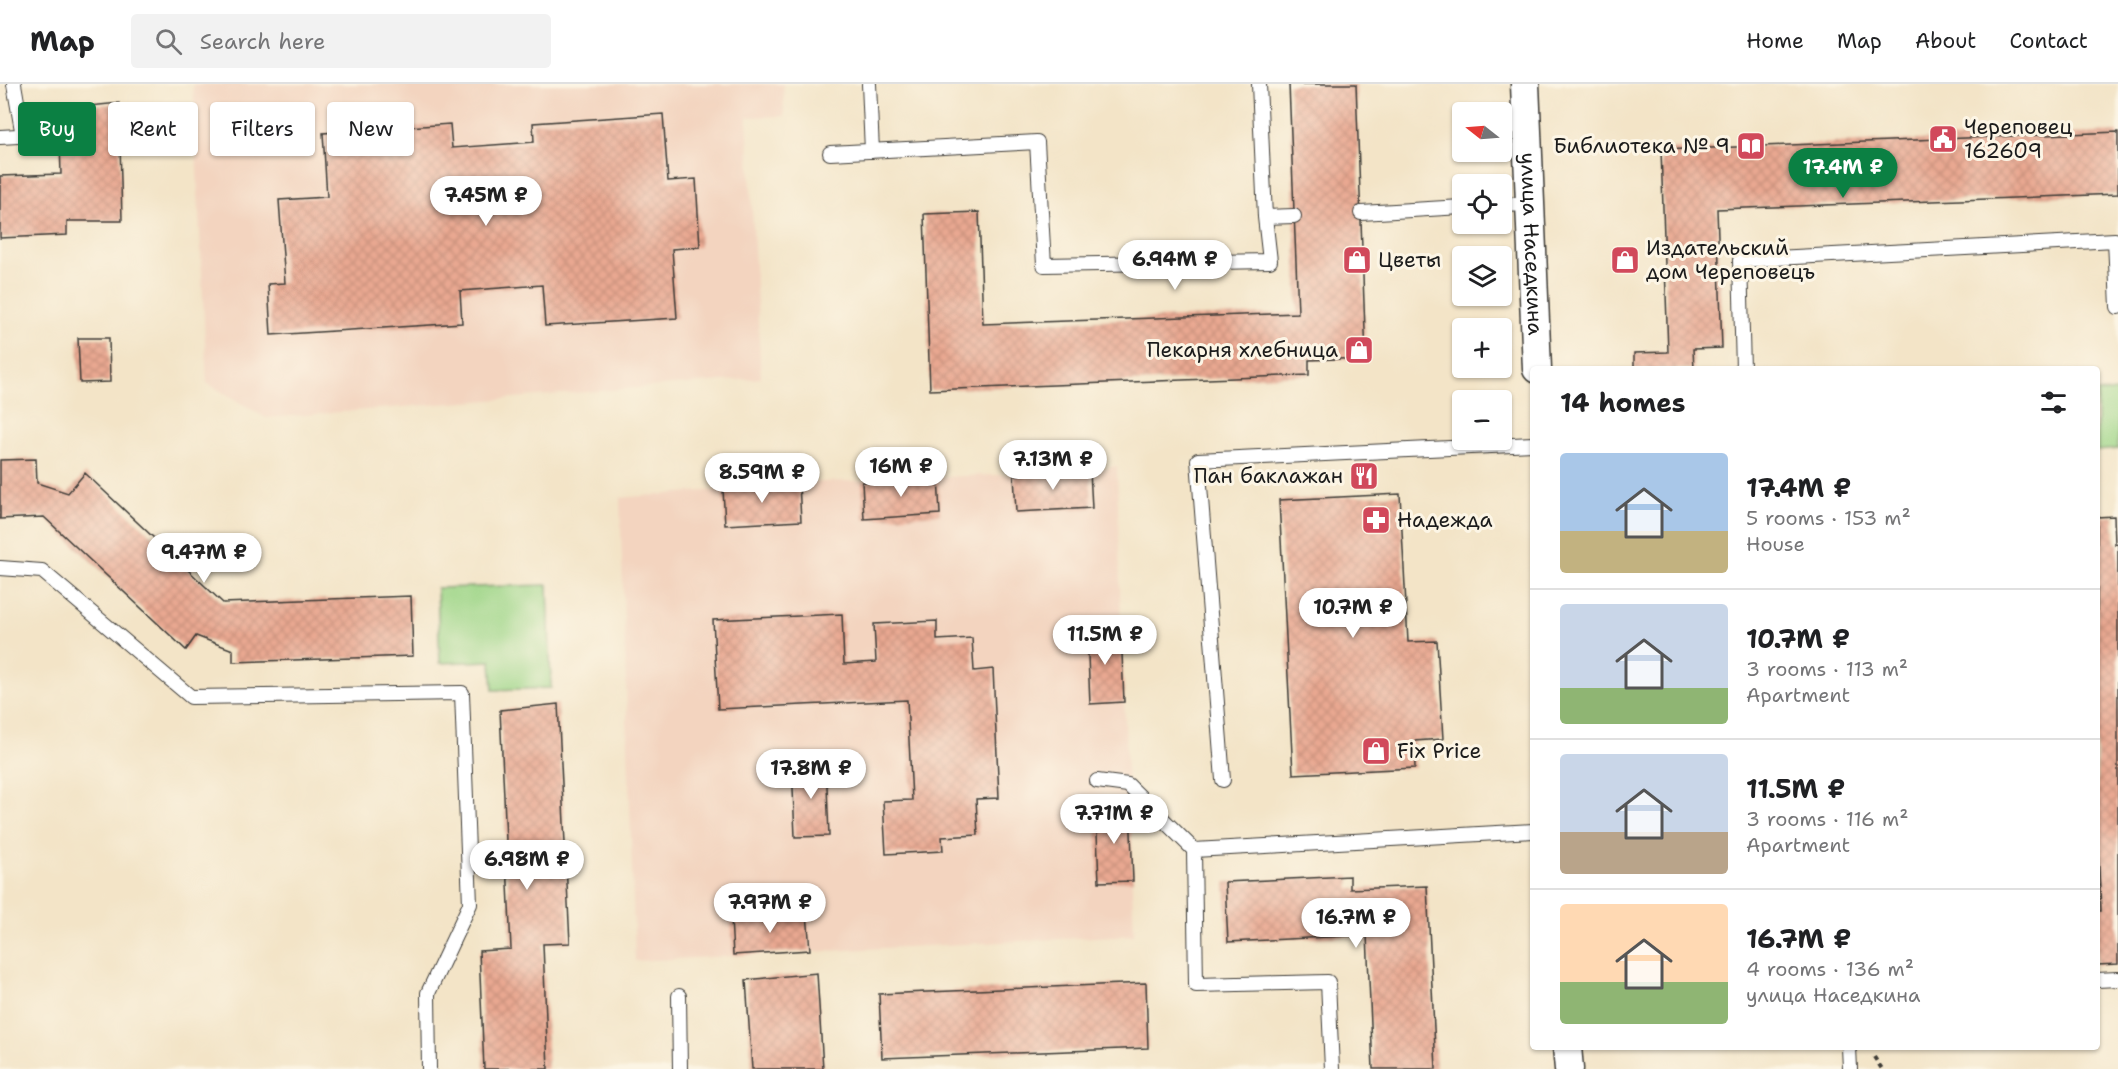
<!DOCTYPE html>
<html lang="en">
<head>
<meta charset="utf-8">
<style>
	:root { --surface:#fff; --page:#f2f2f2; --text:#202124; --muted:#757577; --line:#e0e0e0; --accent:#0b8043 }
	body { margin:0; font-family:"Shantell Sans",sans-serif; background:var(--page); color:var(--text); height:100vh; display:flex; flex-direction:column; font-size:22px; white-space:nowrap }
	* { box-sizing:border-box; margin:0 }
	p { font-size:20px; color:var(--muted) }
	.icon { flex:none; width:33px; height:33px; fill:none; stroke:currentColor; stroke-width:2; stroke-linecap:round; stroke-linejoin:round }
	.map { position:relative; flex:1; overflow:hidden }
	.side { position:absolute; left:1530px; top:282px; width:570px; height:684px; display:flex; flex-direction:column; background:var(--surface); border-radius:6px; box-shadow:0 2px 4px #0004 }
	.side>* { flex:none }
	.guide { position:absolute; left:18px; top:18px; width:570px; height:54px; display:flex; gap:12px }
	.needle { width:39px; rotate:287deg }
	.tools { position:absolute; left:1452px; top:18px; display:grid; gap:12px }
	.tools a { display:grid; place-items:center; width:60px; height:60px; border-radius:6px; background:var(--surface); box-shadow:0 2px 4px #0004; font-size:30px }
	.price { position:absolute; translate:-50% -51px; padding:0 14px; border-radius:21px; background:#fff; color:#222; font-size:20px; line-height:39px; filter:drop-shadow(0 2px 3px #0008) }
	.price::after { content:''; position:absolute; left:50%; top:36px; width:18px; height:14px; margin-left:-9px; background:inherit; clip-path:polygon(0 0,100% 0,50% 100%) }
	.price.current { background:var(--accent); color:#fff }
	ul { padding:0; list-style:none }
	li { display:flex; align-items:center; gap:18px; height:150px; padding:0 30px }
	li+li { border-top:2px solid var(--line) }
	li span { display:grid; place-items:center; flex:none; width:168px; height:120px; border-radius:6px; color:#555 }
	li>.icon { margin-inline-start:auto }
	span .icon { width:72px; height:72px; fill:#fffc; stroke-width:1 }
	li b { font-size:26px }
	h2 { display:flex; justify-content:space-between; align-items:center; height:72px; padding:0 30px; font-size:26px }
	.tag { padding:0 21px; border-radius:6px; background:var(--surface); box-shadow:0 2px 4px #0004; font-size:21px; line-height:54px }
	.tag.current { background:var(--accent); color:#fff }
	header { display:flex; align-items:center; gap:36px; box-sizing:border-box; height:84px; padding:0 30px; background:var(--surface); border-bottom:2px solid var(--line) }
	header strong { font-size:28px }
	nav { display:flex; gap:33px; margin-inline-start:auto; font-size:21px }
	.search { width:420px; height:54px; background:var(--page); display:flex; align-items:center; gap:15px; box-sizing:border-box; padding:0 21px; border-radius:6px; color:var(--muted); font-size:22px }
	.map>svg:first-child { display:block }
	.built { fill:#f3d4bf }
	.grass { fill:#9dd587; stroke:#5c7852; stroke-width:1.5 }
	.building { fill:url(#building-cross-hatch) }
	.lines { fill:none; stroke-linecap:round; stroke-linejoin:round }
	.lane-casing { stroke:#3c3a36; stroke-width:16 }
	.street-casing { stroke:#3c3a36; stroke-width:31 }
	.path { stroke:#3c3a36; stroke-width:4; stroke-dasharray:4.5 4.5; stroke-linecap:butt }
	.lane { stroke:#fff; stroke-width:14 }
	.street { stroke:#fff; stroke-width:28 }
	.labels { text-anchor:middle; stroke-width:6; stroke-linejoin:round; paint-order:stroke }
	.poi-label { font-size:21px; fill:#1c1c1c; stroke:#fcf5e5; text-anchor:start }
	.street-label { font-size:21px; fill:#1c1c1c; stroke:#fcf5e5 }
</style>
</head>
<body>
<header>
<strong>Map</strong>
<div class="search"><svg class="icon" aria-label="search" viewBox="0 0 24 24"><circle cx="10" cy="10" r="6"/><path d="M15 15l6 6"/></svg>Search here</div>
<nav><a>Home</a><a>Map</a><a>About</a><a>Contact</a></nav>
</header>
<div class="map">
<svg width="2118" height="985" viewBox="0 0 2118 985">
	<defs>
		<pattern id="building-cross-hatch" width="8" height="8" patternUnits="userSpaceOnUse" patternTransform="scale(1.5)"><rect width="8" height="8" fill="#e9a891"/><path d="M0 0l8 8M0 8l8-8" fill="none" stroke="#c7907c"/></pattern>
	</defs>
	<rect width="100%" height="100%" fill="#fcf5e5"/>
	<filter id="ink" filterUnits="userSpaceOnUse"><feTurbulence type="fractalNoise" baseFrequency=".0167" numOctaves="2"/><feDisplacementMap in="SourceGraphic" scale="12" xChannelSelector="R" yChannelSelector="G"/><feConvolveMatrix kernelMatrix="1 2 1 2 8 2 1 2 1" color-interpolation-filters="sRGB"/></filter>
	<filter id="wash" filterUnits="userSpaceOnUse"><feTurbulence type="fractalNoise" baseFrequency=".008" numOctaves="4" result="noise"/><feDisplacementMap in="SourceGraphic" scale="24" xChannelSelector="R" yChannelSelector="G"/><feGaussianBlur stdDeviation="1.35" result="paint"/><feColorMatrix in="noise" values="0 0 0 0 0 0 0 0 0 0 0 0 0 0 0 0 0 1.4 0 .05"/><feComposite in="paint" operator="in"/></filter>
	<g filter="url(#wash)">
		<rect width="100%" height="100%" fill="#f3e4c7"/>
		<!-- built -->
		<path class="built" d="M193 0H783L784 32 747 33 761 294 266 334 207 299Z
			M1117 382 1121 545 1134 851 635 877 620 414 799 399 1090 387Z"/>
		<!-- grass -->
		<path class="grass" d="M2118 307V365L2097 367V309Z
			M548 501 551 604 493 606 491 577 440 579 437 504Z"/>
		<g id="blocks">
			<!-- building -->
			<path class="building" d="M1289 0H1356L1366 274 1309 276V291L930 306 924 130 979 128 983 240 1298 229Z
				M119 19 122 137H67V151L0 154V92L61 90 59 25Z
				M663 30 668 97 696 95 700 163 672 165 677 234 545 242 542 201 460 207 462 239 271 251 268 200 285 199 279 116 327 113 323 49 450 40 452 64 534 58 533 39Z
				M2118 48V110L1717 125 1722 264 1693 265 1694 285H1634V269L1668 268 1661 66Z
				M78 254H109L110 298 80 299Z
				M36 375 37 399 68 409 85 389 223 519 411 512 413 572 233 578V566L196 552 186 566 44 433 0 435V376Z
				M1090 387 1092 424 1016 428 1014 391Z
				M938 393 940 430 864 435 862 398Z
				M799 399 801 437 725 441 723 405Z
				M1400 410 1408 558 1437 557 1443 655 1414 657 1415 684 1293 690 1279 416Z
				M2114 432 2115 460 2118 459V880L2097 881V827H2101L2097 745V433Z
				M842 530 844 580 876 578 874 540 937 537V556L972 554 974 587 993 585 999 714 976 715 978 751 942 753 943 767 886 770 883 717 912 716 907 616 718 625 713 536Z
				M1121 545 1124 618 1090 620 1087 547Z
				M558 620 570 859 543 860 548 985H484L479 867 511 865 500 626Z
				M826 678 829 752 795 753 792 680Z
				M1130 724 1133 797 1099 798 1096 725Z
				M1350 792V805L1427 802 1436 985H1373L1367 851 1228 858 1225 798Z
				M807 829 810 866 733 871 731 834Z
				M817 889 823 985H752L746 896Z
				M1146 899 1148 964 882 974 879 910Z"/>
		</g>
	</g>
	<g filter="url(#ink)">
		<use href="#blocks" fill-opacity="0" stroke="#3c3a36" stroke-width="1.5"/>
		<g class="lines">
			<!-- lane casing -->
			<g class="lane-casing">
				<path id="lane" d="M14 0 23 52
					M869 0 872 67
					M1259 0 1265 133 1294 132
					M0 53 36 51
					M830 69 1037 58 1044 181 1270 177 1265 133
					M1502 121 1530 120
					M1361 129 1462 123
					M1743 285 1740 176 2115 156 2118 223
					M0 484 42 487 191 613 462 609 470 820 428 909 429 985
					M1223 696 1198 376 1533 360
					M1097 697 1128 701 1194 766
					M2097 896 2118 895
					M679 912 680 985
					M1849 963 1850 985
					M1332 985 1328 898 1196 901 1194 766 1533 747"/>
			</g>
			<!-- street casing -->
			<g class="street-casing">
				<g id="street">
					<path id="s1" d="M1525 0 1537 285"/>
					<path d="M1567 963 1569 985"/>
				</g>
			</g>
			<!-- path -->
			<path class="path" d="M1874 973 1882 985"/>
			<!-- lane -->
			<use href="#lane" class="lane"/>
			<!-- street -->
			<use href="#street" class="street"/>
		</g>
	</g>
	<!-- icons -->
	<defs>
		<g id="civic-square" transform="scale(1.5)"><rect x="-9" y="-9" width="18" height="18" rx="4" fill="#d1495b" stroke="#fcf5e5"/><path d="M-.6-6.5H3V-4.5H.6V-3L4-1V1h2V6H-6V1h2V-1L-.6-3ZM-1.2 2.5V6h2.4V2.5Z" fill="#fff"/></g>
		<g id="library-square" transform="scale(1.5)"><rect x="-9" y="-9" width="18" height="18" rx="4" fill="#d1495b" stroke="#fcf5e5"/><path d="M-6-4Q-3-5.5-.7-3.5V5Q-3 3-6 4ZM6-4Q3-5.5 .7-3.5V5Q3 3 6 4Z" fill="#fff"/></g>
		<g id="shop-square" transform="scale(1.5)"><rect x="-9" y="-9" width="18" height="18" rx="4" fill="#d1495b" stroke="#fcf5e5"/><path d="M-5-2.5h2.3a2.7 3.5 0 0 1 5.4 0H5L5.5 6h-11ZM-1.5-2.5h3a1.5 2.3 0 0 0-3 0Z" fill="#fff"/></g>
		<g id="restaurant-square" transform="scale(1.5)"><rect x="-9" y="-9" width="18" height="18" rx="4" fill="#d1495b" stroke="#fcf5e5"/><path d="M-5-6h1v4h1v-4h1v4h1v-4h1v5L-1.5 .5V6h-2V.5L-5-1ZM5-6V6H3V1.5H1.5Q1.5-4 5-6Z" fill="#fff"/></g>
		<g id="pharmacy-square" transform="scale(1.5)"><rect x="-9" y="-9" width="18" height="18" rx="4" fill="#d1495b" stroke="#fcf5e5"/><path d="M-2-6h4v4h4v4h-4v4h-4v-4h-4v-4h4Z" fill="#fff"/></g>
	</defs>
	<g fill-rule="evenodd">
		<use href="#civic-square" x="1943" y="55"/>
		<use href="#library-square" x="1751" y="62"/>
		<use href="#shop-square" x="1357" y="176"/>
		<use href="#shop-square" x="1625" y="176"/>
		<use href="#shop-square" x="1359" y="266"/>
		<use href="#restaurant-square" x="1364" y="392"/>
		<use href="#pharmacy-square" x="1376" y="436"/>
		<use href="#shop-square" x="1376" y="667"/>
	</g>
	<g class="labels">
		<!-- poi labels -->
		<g class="poi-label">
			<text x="1964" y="50">Череповец<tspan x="1964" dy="24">162609</tspan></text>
			<text x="1730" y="69" text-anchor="end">Библиотека № 9</text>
			<text x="1646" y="171">Издательский<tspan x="1646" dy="24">дом Череповецъ</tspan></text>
			<text x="1378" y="183">Цветы</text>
			<text x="1338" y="273" text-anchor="end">Пекарня хлебница</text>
			<text x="1343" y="399" text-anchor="end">Пан баклажан</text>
			<text x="1397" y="443">Надежда</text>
			<text x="1397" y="674">Fix Price</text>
		</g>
		<!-- street labels -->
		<g class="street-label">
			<text dy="7" stroke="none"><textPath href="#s1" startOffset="160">улица Наседкина</textPath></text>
		</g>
	</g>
</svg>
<div class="tools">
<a><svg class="needle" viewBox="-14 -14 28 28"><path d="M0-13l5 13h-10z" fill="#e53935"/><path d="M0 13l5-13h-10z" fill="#757577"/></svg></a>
<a><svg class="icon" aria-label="locate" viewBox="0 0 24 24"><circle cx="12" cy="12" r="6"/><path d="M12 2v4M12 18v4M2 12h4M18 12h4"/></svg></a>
<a><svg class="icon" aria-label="layers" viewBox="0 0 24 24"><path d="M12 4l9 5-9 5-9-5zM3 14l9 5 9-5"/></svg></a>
<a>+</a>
<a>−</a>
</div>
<b class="price current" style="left:1843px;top:115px">17.4M ₽</b>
<b class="price" style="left:486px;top:143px">7.45M ₽</b>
<b class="price" style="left:1175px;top:207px">6.94M ₽</b>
<b class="price" style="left:1053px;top:407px">7.13M ₽</b>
<b class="price" style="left:901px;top:414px">16M ₽</b>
<b class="price" style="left:762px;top:420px">8.59M ₽</b>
<b class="price" style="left:204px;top:500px">9.47M ₽</b>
<b class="price" style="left:1353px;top:555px">10.7M ₽</b>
<b class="price" style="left:1105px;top:582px">11.5M ₽</b>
<b class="price" style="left:811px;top:716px">17.8M ₽</b>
<b class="price" style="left:1114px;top:761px">7.71M ₽</b>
<b class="price" style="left:527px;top:807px">6.98M ₽</b>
<b class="price" style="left:770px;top:850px">7.97M ₽</b>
<b class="price" style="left:1356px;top:865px">16.7M ₽</b>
<div class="guide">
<a class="tag current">Buy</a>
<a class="tag">Rent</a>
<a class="tag">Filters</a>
<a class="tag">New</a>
</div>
<section class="side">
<h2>14 homes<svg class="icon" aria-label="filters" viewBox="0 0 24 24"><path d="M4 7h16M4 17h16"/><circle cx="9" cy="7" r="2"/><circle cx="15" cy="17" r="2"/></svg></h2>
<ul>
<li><span style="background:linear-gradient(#a9c7e8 65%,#c2b280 0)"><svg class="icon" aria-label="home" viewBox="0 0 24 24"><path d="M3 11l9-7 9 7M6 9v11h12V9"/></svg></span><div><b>17.4M ₽</b><p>5 rooms · 153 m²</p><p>House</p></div></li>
<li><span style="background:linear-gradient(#c9d6e8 70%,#8fb573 0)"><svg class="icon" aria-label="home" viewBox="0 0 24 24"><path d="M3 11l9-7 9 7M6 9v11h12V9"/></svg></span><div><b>10.7M ₽</b><p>3 rooms · 113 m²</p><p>Apartment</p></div></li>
<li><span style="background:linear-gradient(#c9d6e8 65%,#b9a48a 0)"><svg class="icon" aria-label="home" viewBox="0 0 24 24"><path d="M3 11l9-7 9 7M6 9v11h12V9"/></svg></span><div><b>11.5M ₽</b><p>3 rooms · 116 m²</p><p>Apartment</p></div></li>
<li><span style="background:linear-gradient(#ffd9b3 65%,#8fb573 0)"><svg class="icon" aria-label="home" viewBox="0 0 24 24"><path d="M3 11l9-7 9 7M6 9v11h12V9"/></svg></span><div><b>16.7M ₽</b><p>4 rooms · 136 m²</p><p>улица Наседкина</p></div></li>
</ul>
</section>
</div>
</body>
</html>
